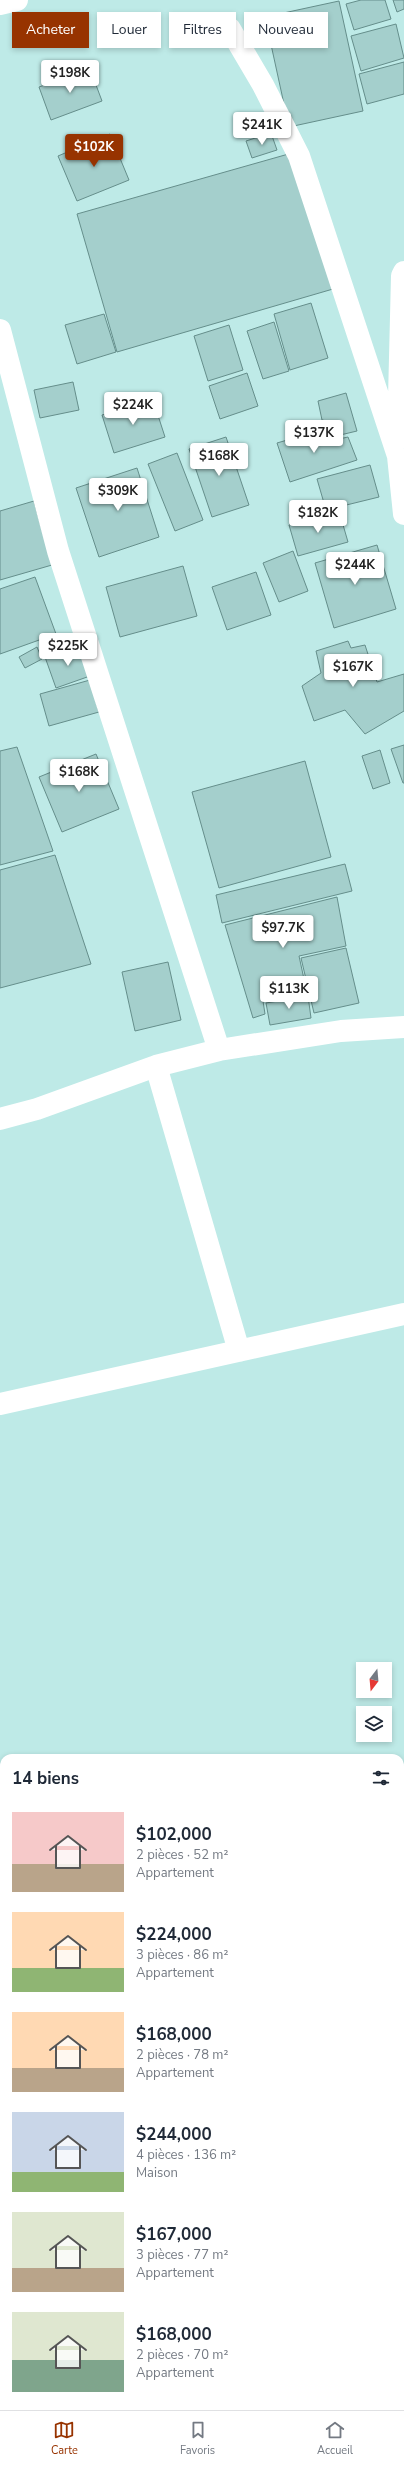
<!DOCTYPE html>
<html lang="fr">
<head>
<meta charset="utf-8">
<style>
	:root { --surface:#fff; --page:#f6f6f7; --text:#1f2937; --muted:#747a83; --line:#e0e1e3; --accent:#973300 }
	body { margin:0; font-family:"Nunito Sans",sans-serif; background:var(--page); color:var(--text); height:100vh; display:flex; flex-direction:column; font-size:15px; white-space:nowrap }
	* { box-sizing:border-box; margin:0 }
	p { font-size:13px; color:var(--muted) }
	.icon { flex:none; width:22px; height:22px; fill:none; stroke:currentColor; stroke-width:2; stroke-linecap:round; stroke-linejoin:round }
	.map { position:relative; flex:1; overflow:hidden }
	.details { position:absolute; left:0px; top:1754px; width:404px; height:656px; display:flex; flex-direction:column; background:var(--surface); border-radius:12px 12px 0 0; box-shadow:0 2px 6px #0003 }
	.details>* { flex:none }
	.banner { position:absolute; left:12px; top:12px; width:380px; height:36px; display:flex; gap:8px }
	.needle { width:26px; rotate:196deg }
	.tools { position:absolute; left:356px; top:1662px; display:grid; gap:8px }
	.tools a { display:grid; place-items:center; width:36px; height:36px; border-radius:0px; background:var(--surface); box-shadow:0 2px 6px #0003; font-size:20px }
	.price { position:absolute; translate:-50% -34px; padding:0 9px; border-radius:4px; background:#fff; color:#222; font-size:13px; line-height:26px; filter:drop-shadow(0 1px 2px #0008) }
	.price::after { content:''; position:absolute; left:50%; top:24px; width:12px; height:9px; margin-left:-6px; background:inherit; clip-path:polygon(0 0,100% 0,50% 100%) }
	.price.current { background:var(--accent); color:#fff }
	ul { padding:0; list-style:none }
	li { display:flex; align-items:center; gap:12px; height:100px; padding:0 12px }
	li span { display:grid; place-items:center; flex:none; width:112px; height:80px; border-radius:0px; color:#555 }
	li>.icon { margin-inline-start:auto }
	span .icon { width:48px; height:48px; fill:#fffc; stroke-width:1 }
	li b { font-size:17px }
	h2 { display:flex; justify-content:space-between; align-items:center; height:48px; padding:0 12px; font-size:17px }
	.pill { padding:0 14px; border-radius:0px; background:var(--surface); box-shadow:0 2px 6px #0003; font-size:14px; line-height:36px }
	.pill.current { background:var(--accent); color:#fff }
	.dock { display:flex; justify-content:space-around; align-items:center; height:56px; border-top:1px solid var(--line); background:var(--surface); font-size:11px; color:var(--muted) }
	.dock a { display:grid; justify-items:center; gap:2px }
	.dock .current { color:var(--accent) }
	.map>svg:first-child { display:block }
	.building { fill:#a4cfcc; stroke:#658e8b }
	.lines { fill:none; stroke-linecap:round; stroke-linejoin:round }
	.street { stroke:#fff; stroke-width:22 }
	.highway { stroke:#fff; stroke-width:22 }
</style>
</head>
<body>
<div class="map">
<svg width="404" height="2410" viewBox="0 0 404 2410">
	<rect width="100%" height="100%" fill="#beeae7"/>
	<!-- building -->
	<path class="building" d="M361 0H385L391 19 354 30 346 4Z
		M393 0H404V9L397 12Z
		M339 1 363 111 289 127 265 17Z
		M396 24 404 58 361 71 351 36Z
		M404 62V94L367 104 359 74Z
		M90 69 102 101 51 120 39 87Z
		M271 133 277 150 252 158 246 141Z
		M110 134 129 180 77 201 58 156Z
		M292 153 333 289 117 352 77 214Z
		M311 303 328 358 290 370 274 314Z
		M104 314 116 352 77 364 65 325Z
		M274 322 289 371 263 379 247 331Z
		M229 325 243 370 208 381 194 336Z
		M247 373 258 406 220 419 209 386Z
		M73 382 79 410 40 418 34 390Z
		M346 393 357 431 336 436 331 422 322 420 318 401Z
		M153 400 165 437 114 453 102 415Z
		M325 429 330 441 348 437 357 460 290 482 277 443Z
		M226 437 249 505 212 517 189 449Z
		M177 453 203 520 175 531 148 464Z
		M370 465 379 497 326 510 317 479Z
		M137 468 159 537 99 557 76 488Z
		M34 501 52 565 0 580V511Z
		M339 511 348 542 298 556 289 525Z
		M377 545 396 609 334 628 315 563Z
		M293 551 308 591 279 602 263 563Z
		M183 566 197 616 120 637 106 587Z
		M256 572 271 615 227 630 212 587Z
		M35 577 56 634 0 654V589Z
		M348 641 351 648 365 645 377 682 404 674V711L365 734 345 710 314 721 302 686 321 673 316 651Z
		M80 646 90 676 56 688 45 657Z
		M37 647 42 659 25 668 19 657Z
		M90 680 99 712 49 726 40 694Z
		M404 745V783H403L391 749Z
		M17 747 53 851 0 865V751Z
		M380 750 390 783 373 789 362 756Z
		M96 754 119 809 62 832 39 777Z
		M305 761 331 857 219 888 192 792Z
		M55 855 91 964 0 988V870Z
		M345 864 352 891 222 923 216 895Z
		M337 897 346 946 299 956 307 993 263 1001 265 1014 253 1018 225 925Z
		M346 948 359 1003 314 1013 301 958Z
		M168 962 181 1020 135 1031 122 972Z
		M308 996 311 1018 270 1025 266 1003Z"/>
	<g class="lines">
		<!-- street -->
		<path class="street" d="M230 29 263 85 299 156 398 456 404 514
			M0 330 58 551 219 1050
			M398 439 402 276 404 272
			M156 1066 239 1351
			M0 1119 37 1109 156 1066 219 1050 341 1031 404 1027
			M0 1404 404 1314"/>
		<!-- highway -->
		<path class="highway" d="M0 4 17 0"/>
	</g>
</svg>
<div class="tools">
<a><svg class="needle" viewBox="-14 -14 28 28"><path d="M0-13l5 13h-10z" fill="#e53935"/><path d="M0 13l5-13h-10z" fill="#747a83"/></svg></a>
<a><svg class="icon" aria-label="layers" viewBox="0 0 24 24"><path d="M12 4l9 5-9 5-9-5zM3 14l9 5 9-5"/></svg></a>
</div>
<b class="price" style="left:70px;top:94px">$198K</b>
<b class="price" style="left:262px;top:146px">$241K</b>
<b class="price current" style="left:94px;top:168px">$102K</b>
<b class="price" style="left:133px;top:426px">$224K</b>
<b class="price" style="left:314px;top:454px">$137K</b>
<b class="price" style="left:219px;top:477px">$168K</b>
<b class="price" style="left:118px;top:512px">$309K</b>
<b class="price" style="left:318px;top:534px">$182K</b>
<b class="price" style="left:355px;top:586px">$244K</b>
<b class="price" style="left:68px;top:667px">$225K</b>
<b class="price" style="left:353px;top:688px">$167K</b>
<b class="price" style="left:79px;top:793px">$168K</b>
<b class="price" style="left:283px;top:949px">$97.7K</b>
<b class="price" style="left:289px;top:1010px">$113K</b>
<div class="banner">
<a class="pill current">Acheter</a>
<a class="pill">Louer</a>
<a class="pill">Filtres</a>
<a class="pill">Nouveau</a>
</div>
<section class="details">
<h2>14 biens<svg class="icon" aria-label="filters" viewBox="0 0 24 24"><path d="M4 7h16M4 17h16"/><circle cx="9" cy="7" r="2"/><circle cx="15" cy="17" r="2"/></svg></h2>
<ul>
<li><span style="background:linear-gradient(#f6c9c9 65%,#b9a48a 0)"><svg class="icon" aria-label="home" viewBox="0 0 24 24"><path d="M3 11l9-7 9 7M6 9v11h12V9"/></svg></span><div><b>$102,000</b><p>2 pièces · 52 m²</p><p>Appartement</p></div></li>
<li><span style="background:linear-gradient(#ffd9b3 70%,#8fb573 0)"><svg class="icon" aria-label="home" viewBox="0 0 24 24"><path d="M3 11l9-7 9 7M6 9v11h12V9"/></svg></span><div><b>$224,000</b><p>3 pièces · 86 m²</p><p>Appartement</p></div></li>
<li><span style="background:linear-gradient(#ffd9b3 70%,#b9a48a 0)"><svg class="icon" aria-label="home" viewBox="0 0 24 24"><path d="M3 11l9-7 9 7M6 9v11h12V9"/></svg></span><div><b>$168,000</b><p>2 pièces · 78 m²</p><p>Appartement</p></div></li>
<li><span style="background:linear-gradient(#c9d6e8 75%,#8fb573 0)"><svg class="icon" aria-label="home" viewBox="0 0 24 24"><path d="M3 11l9-7 9 7M6 9v11h12V9"/></svg></span><div><b>$244,000</b><p>4 pièces · 136 m²</p><p>Maison</p></div></li>
<li><span style="background:linear-gradient(#dfe7d0 70%,#b9a48a 0)"><svg class="icon" aria-label="home" viewBox="0 0 24 24"><path d="M3 11l9-7 9 7M6 9v11h12V9"/></svg></span><div><b>$167,000</b><p>3 pièces · 77 m²</p><p>Appartement</p></div></li>
<li><span style="background:linear-gradient(#dfe7d0 60%,#7fa58c 0)"><svg class="icon" aria-label="home" viewBox="0 0 24 24"><path d="M3 11l9-7 9 7M6 9v11h12V9"/></svg></span><div><b>$168,000</b><p>2 pièces · 70 m²</p><p>Appartement</p></div></li>
</ul>
</section>
</div>
<nav class="dock">
<a class="current"><svg class="icon" aria-label="map" viewBox="0 0 24 24"><path d="M3 6l6-2 6 2 6-2v14l-6 2-6-2-6 2zM9 4v14M15 6v14"/></svg>Carte</a>
<a><svg class="icon" aria-label="saved" viewBox="0 0 24 24"><path d="M7 4h10v16l-5-4-5 4z"/></svg>Favoris</a>
<a><svg class="icon" aria-label="home" viewBox="0 0 24 24"><path d="M3 11l9-7 9 7M6 9v11h12V9"/></svg>Accueil</a>
</nav>
</body>
</html>
